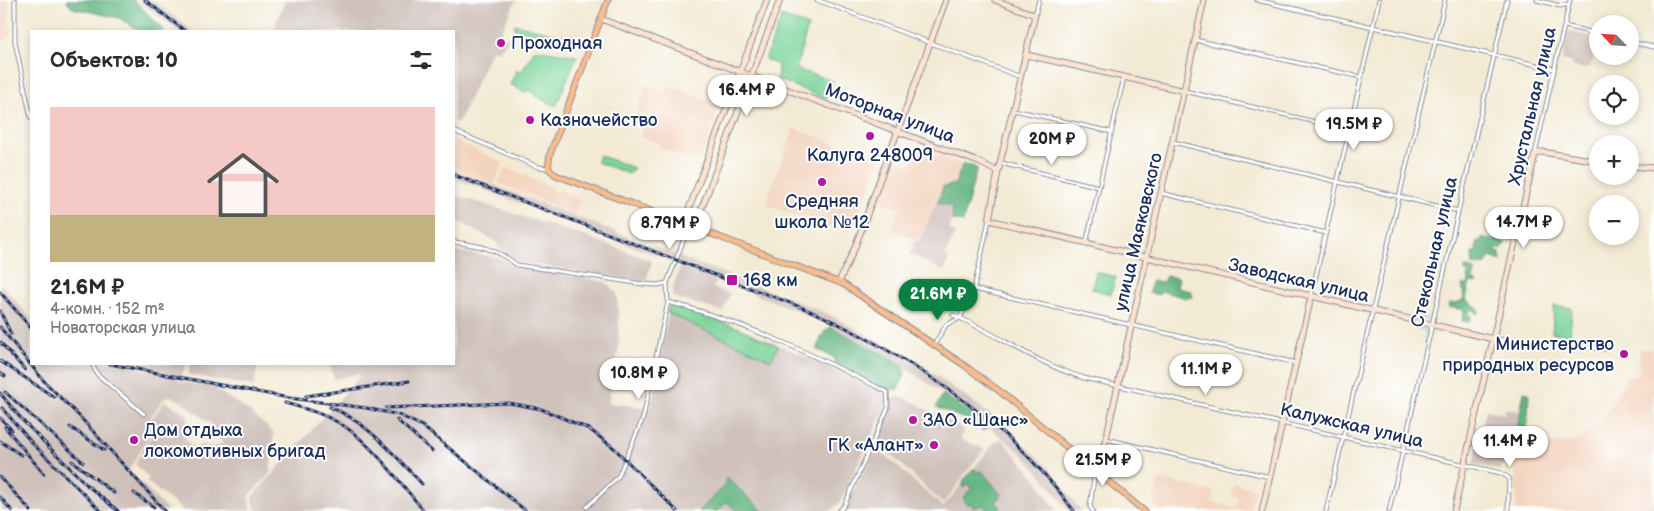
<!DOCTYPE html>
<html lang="ru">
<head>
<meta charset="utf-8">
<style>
	:root { --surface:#fff; --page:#f2f2f3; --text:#2b2b33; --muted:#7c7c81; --line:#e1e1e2; --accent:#0b8043 }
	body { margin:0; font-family:"Balsamiq Sans",sans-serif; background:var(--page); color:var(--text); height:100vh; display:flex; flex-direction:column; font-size:19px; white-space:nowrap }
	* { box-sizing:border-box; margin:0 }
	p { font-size:16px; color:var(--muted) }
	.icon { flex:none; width:28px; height:28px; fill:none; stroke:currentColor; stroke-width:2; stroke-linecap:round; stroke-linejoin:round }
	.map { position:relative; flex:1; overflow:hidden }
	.details { position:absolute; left:30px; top:30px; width:425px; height:335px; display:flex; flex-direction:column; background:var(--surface); border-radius:0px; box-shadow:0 2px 8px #0003 }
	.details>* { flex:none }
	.needle { width:32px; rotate:295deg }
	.tools { position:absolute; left:1589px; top:15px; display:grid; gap:10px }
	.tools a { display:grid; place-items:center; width:50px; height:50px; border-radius:50%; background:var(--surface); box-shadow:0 2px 8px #0003; font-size:25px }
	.price { position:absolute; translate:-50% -42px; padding:0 11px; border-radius:18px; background:#fff; color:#222; font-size:16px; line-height:32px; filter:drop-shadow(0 1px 2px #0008) }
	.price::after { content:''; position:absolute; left:50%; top:30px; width:15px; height:11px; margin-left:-8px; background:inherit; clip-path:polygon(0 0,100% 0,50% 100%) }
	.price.active { background:var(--accent); color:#fff }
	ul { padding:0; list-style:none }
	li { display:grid; align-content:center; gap:10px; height:265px; padding:0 20px }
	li+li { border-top:1px solid var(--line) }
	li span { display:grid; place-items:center; height:155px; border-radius:0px; color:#555 }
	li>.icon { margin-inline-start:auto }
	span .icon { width:90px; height:90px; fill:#fffc; stroke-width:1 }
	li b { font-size:21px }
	h2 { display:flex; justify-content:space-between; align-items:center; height:60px; padding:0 20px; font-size:21px }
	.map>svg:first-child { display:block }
	.built { fill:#f3d4be }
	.industrial { fill:#cfc0ba }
	.green { fill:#7cd499; stroke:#4c827c }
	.forest { fill:#65b681; stroke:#407270 }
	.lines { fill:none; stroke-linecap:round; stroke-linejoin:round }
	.stream { stroke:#63b9e0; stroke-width:1 }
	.street-casing { stroke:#878c99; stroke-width:5 }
	.secondary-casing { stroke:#878c99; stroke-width:7 }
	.primary-casing { stroke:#878c99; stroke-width:7 }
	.street { stroke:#fff; stroke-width:3 }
	.secondary { stroke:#fde4d1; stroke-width:5 }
	.primary { stroke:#fabc8b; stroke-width:5 }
	.rail-casing { stroke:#1b2f5e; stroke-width:3 }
	.rail { stroke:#fff; stroke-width:1; stroke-dasharray:4; stroke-linecap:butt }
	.poi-dot { fill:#b5179e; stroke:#fff; stroke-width:2 }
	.labels { text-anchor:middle; stroke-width:4; stroke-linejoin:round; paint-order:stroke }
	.poi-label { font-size:18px; fill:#1b2f5e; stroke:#fff; text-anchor:start }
	.street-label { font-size:18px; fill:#1b2f5e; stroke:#fff }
</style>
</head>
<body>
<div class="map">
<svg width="1654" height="511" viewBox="0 0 1654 511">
	<rect width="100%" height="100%" fill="#fff"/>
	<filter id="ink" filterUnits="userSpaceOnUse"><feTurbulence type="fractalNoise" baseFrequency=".02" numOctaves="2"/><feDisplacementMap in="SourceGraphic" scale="10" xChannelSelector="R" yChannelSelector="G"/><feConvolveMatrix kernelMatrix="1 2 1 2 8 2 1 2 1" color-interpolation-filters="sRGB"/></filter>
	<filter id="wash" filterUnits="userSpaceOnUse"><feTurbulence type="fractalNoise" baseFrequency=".0096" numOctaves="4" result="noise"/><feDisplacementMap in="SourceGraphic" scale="20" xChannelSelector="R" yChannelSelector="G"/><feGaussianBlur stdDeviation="1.12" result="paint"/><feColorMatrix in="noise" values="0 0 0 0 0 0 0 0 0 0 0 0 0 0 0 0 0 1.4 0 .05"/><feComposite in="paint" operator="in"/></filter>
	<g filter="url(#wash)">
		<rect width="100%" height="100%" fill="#f3ead4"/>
		<!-- built -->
		<path class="built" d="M8 0 11 33 6 40 0 41V3Z
			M646 84 665 92 669 86 721 105 700 160 694 157 692 160 659 148 660 144 640 137 643 127 633 123Z
			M794 128 879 160 854 228 841 223 838 230 767 205 768 196Z
			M454 140 504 163 494 184 454 168Z
			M918 146 962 165 955 184 943 188 919 241 892 230 900 209 879 201 895 160 910 165Z
			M505 167 552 187 551 191 556 193 558 189 581 200 574 214 498 183Z
			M1640 349H1654V511H1516V445L1576 442 1594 428 1610 408 1626 377 1638 375Z
			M1159 479 1214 492 1212 502 1236 508 1239 498 1231 496 1234 483 1255 489 1250 511H1162L1153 505Z"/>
		<!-- industrial -->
		<path class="industrial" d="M138 0H153L193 31H178Z
			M286 0H516L500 34 509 39 499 52 492 49 458 123 454 121V31H276V21Z
			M1568 31 1597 38V48L1590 67 1583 69 1573 67 1570 62 1562 60Z
			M454 170 822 311 883 343 940 378 998 420 1050 469 1081 511H1069L1042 476 1022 454 968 409 878 351 818 319 717 279 713 288 730 294 723 312 673 297V287L681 265 454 178Z
			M953 183 964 186 952 213 950 230 955 233 945 256 949 258 944 271 909 254 915 241 919 242 943 187Z
			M455 195 593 239 652 261 646 282 518 262 500 249 495 241 454 219Z
			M454 251 504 258 508 260 509 265 606 282 617 293 619 325 618 354 608 403 651 408 670 304 739 328 825 365 884 395 886 400 884 409 840 502 831 511H256L252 497 359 377 358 374 334 379 330 364H454Z
			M0 283 31 318V364H125L147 370 152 364H187L178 381 203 386 206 383 249 411 274 433 270 474 248 497 252 511H184L147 482 149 478 135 464 153 432 148 428 150 421 165 401 186 414 188 417 186 439 190 444 195 447 203 445 214 447 223 443 209 430 213 426 183 402 170 396 164 399 152 415 146 427 151 433 129 470 168 511H3L0 507Z
			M189 364H258L254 386 189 375Z
			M895 397H903L961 427 964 431 960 439 984 449 943 504 885 449 874 445 892 405 890 403Z
			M1505 409 1519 411 1516 434 1508 448 1507 460 1500 470 1473 464 1486 410 1504 414Z
			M1002 439 1036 479 1057 511H843L872 456 878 451 892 461 943 507 995 442Z"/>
		<!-- green -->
		<path class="green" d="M782 16 808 26 796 69 833 81 826 99 777 79 778 65 765 59Z
			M515 24 585 41 584 45 514 29Z
			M535 49 577 56 556 106 535 96 530 90 524 92 510 84 517 70 522 71Z
			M599 155 634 168 629 174 597 162Z
			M1096 272 1116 277 1111 294 1092 289Z
			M670 304 739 328 778 346 771 360 667 313Z
			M1554 306 1572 308 1570 334 1552 333Z"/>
		<!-- forest -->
		<path class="forest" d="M66 0H134L165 31H140L119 18 72 8Z
			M963 163 977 168 963 222 952 220 953 207 938 203 943 187 955 184Z
			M1481 238 1504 242 1505 245 1502 249 1497 248 1496 251 1500 253 1501 261 1490 257 1486 264 1473 266 1472 253 1476 252 1477 241H1482Z
			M1465 267 1476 271 1473 279 1477 283 1470 282 1466 300 1478 308 1479 312 1477 314 1471 308 1469 313 1471 317 1469 322 1462 321 1464 310 1448 307 1450 303 1455 304 1464 299 1462 284 1466 286 1469 282 1467 277 1469 274 1465 271Z
			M1166 276 1179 278 1177 288 1191 291 1193 297 1186 298 1161 291 1159 295 1149 293 1152 280 1163 282Z
			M831 327 903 365 905 375 898 389 888 390 834 362 835 358 816 349 825 331Z
			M1524 392 1529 393 1527 434 1519 436 1516 434Z
			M943 394 987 424 988 428 983 431 969 421 936 407Z
			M974 468 978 472 982 471 1001 495 996 502 1001 508 999 511H987L984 505 973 508 971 503 967 505 963 497 972 488 967 484 964 488 963 481Z
			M726 477 763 511H736L727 502 718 511H699L725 486Z"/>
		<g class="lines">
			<!-- stream -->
			<path class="stream" d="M1415 316 1427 319
				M1412 326 1426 331
				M1424 343 1426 333"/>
		</g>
	</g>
	<g filter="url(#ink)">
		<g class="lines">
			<!-- street casing -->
			<g class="street-casing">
				<path id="street" d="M15 0V42L31 118
					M817 0 1021 77
					M1257 0 1554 69
					M1537 0 1560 6 1569 4
					M1035 15 1039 0
					M1565 26 1598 34
					M1195 40 1361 77
					M1630 42 1654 47
					M1185 91 1349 130
					M1014 110 1112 132
					M454 131 538 167 548 168
					M1173 142 1458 211
					M1535 154 1570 0
					M1001 163 1099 187
					M1161 193 1326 233
					M454 242C481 246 495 248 517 265L643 284 657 285 667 283
					M1086 244 1124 77
					M974 289 1296 363
					M1311 297 1379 0
					M668 302C745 322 816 356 887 392L888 408 844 506 839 511
					M953 315C998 334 1037 364 1084 378L1501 473 1509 478 1508 511
					M1493 339 1605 349
					M934 345 946 325 960 318 974 289 989 220
					M92 364 97 374 144 414
					M1106 439 1270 477
					M587 507 618 477 643 418 668 302 667 283 689 226
					M1093 511 1090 507 1095 471
					M1326 511 1445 0
					M1389 511 1507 0"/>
			</g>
			<!-- secondary casing -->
			<g class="secondary-casing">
				<path id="secondary" d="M995 0 1035 15 998 172 989 220 1493 339
					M601 19 981 163 998 172
					M1027 55 1185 91
					M1630 166 1654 168
					M684 222 767 0
					M695 226 780 0
					M839 282 855 247 946 0
					M1095 470 1106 439 1204 0
					M1262 511 1311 297
					M1454 511 1535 154 1542 152 1598 161"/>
			</g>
			<!-- primary casing -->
			<g class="primary-casing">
				<path id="primary" d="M608 0 550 154 548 168 556 175 843 284 961 363 998 390 1144 511"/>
			</g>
			<!-- street -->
			<use href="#street" class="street"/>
			<!-- secondary -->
			<use href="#secondary" class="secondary"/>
			<!-- primary -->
			<use href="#primary" class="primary"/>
			<!-- rail casing -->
			<g class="rail-casing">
				<path id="rail" d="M145 0 185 31
					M454 175C540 208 626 240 712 274 748 288 786 300 822 316 917 361 1012 425 1074 511
					M0 292 31 328
					M0 311 11 334
					M0 327 44 381 81 418 165 511
					M0 342 25 370
					M0 361 54 397
					M110 364 289 398 366 408 399 415 422 426 526 511
					M0 373 5 376
					M5 392 83 462
					M0 393 23 421 87 485 118 511
					M306 396 409 381
					M285 403C303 408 322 413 339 423 368 439 402 485 424 511
					M330 407C368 422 394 455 422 484
					M2 408 32 443 101 511
					M386 408 509 403 541 409 589 429 614 448 643 477
					M0 418 12 430
					M397 420 432 451
					M5 427 44 474
					M70 427 104 450
					M0 441 21 455
					M72 461 114 493
					M0 477 31 511
					M646 480 677 511
					M134 493 154 507
					M0 497 12 511"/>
			</g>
			<!-- rail -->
			<use href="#rail" class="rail"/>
		</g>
	</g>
	<!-- markers -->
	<g class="poi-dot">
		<circle cx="501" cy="43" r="5"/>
		<circle cx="530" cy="120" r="5"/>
		<circle cx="870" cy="136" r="5"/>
		<circle cx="822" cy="182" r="5"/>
		<rect x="726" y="274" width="12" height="12" rx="2.5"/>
		<circle cx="1624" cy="354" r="5"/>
		<circle cx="913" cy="420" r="5"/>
		<circle cx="134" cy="440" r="5"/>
		<circle cx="934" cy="445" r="5"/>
	</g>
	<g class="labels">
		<!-- poi labels -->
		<g class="poi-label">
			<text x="511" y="49">Проходная</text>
			<text x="540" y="126">Казначейство</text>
			<text x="870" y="161" text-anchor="middle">Калуга 248009</text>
			<text x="822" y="207" text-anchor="middle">Средняя<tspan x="822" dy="21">школа №12</tspan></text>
			<text x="743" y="286">168 км</text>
			<text x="1614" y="350" text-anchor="end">Министерство<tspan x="1614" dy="21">природных ресурсов</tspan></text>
			<text x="923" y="426">ЗАО «Шанс»</text>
			<text x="144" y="436">Дом отдыха<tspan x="144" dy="21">локомотивных бригад</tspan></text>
			<text x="924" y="451" text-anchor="end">ГК «Алант»</text>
		</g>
		<!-- street labels -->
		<g class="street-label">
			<text transform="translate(1532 106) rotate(-77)" y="6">Хрустальная улица</text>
			<text transform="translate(890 113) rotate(21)" y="6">Моторная улица</text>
			<text transform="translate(1138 232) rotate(-77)" y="6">улица Маяковского</text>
			<text transform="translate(1434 252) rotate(-77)" y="6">Стекольная улица</text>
			<text transform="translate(1299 280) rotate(13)" y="6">Заводская улица</text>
			<text transform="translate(1352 425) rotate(13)" y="6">Калужская улица</text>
		</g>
	</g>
</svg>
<div class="tools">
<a><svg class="needle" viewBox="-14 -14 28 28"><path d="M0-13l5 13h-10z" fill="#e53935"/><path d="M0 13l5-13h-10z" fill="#7c7c81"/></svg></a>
<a><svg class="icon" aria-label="locate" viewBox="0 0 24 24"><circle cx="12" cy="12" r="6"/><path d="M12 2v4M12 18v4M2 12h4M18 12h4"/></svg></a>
<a>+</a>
<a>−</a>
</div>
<b class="price" style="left:747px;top:117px">16.4M ₽</b>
<b class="price" style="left:1354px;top:151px">19.5M ₽</b>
<b class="price" style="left:1052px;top:166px">20M ₽</b>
<b class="price" style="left:1524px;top:249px">14.7M ₽</b>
<b class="price" style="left:670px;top:250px">8.79M ₽</b>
<b class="price active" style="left:938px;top:321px">21.6M ₽</b>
<b class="price" style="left:1206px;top:396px">11.1M ₽</b>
<b class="price" style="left:639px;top:400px">10.8M ₽</b>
<b class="price" style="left:1510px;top:468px">11.4M ₽</b>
<b class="price" style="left:1103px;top:487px">21.5M ₽</b>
<section class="details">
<h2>Объектов: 10<svg class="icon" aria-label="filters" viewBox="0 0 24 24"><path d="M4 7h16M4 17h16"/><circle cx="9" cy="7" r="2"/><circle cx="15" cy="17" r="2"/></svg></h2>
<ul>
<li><span style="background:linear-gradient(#f6c9c9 70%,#c2b280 0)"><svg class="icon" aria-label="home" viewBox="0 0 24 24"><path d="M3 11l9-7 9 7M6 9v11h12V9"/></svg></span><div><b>21.6M ₽</b><p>4-комн. · 152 m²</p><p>Новаторская улица</p></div></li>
</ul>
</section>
</div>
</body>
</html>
